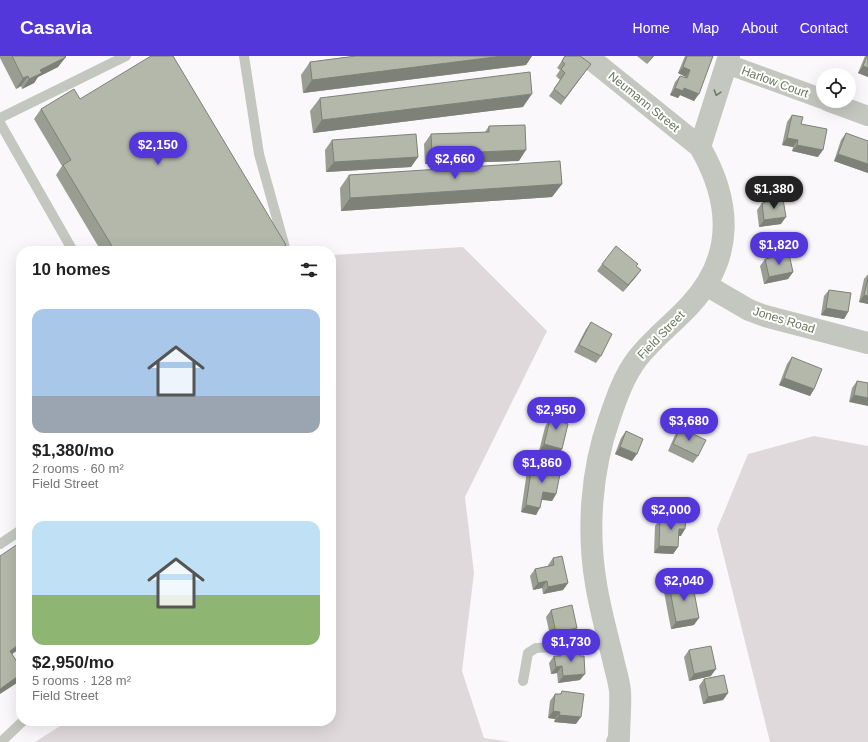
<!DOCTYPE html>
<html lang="en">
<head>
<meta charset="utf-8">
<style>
	:root { --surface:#fff; --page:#f6f6f6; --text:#222; --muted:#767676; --accent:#5337db }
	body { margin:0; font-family:Helvetica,sans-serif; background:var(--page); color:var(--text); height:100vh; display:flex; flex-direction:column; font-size:15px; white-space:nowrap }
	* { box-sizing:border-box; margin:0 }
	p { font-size:13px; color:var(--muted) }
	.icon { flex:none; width:22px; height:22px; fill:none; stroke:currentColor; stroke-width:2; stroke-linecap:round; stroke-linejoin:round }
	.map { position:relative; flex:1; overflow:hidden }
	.details { position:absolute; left:16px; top:190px; width:320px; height:480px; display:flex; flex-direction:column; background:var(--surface); border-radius:16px; box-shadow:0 4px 16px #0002 }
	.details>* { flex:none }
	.fabs { position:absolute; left:816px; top:12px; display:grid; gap:8px }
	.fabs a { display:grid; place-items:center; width:40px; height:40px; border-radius:50%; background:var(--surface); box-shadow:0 4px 16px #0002; font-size:20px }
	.price { position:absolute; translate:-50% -34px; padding:0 9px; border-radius:14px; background:var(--accent); color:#fff; font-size:13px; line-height:26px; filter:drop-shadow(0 1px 2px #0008) }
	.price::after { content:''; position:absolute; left:50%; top:24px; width:12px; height:9px; margin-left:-6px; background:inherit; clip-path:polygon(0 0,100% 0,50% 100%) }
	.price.selected { background:#222; color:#fff }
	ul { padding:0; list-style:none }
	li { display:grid; align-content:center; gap:8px; height:212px; padding:0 16px }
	li span { display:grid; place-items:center; height:124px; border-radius:12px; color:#555 }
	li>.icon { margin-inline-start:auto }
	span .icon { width:72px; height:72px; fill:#fffc; stroke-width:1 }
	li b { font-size:17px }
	h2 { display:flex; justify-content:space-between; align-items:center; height:48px; padding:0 16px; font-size:17px }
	header { display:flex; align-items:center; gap:24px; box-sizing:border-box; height:56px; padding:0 20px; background:var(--accent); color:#fff }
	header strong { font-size:19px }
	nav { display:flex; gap:22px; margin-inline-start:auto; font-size:14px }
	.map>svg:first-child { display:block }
	.green { fill:#e0d9dc }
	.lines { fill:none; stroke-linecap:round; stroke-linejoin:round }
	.service { stroke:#c4c7bf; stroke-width:10 }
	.minor { stroke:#c4c7bf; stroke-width:20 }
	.tertiary { stroke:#c4c7bf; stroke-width:22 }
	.wall { fill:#9a9e92 }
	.shaded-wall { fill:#7d8177 }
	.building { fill:#b3b8aa; stroke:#7d8177 }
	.oneway { stroke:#707962 }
	.labels { text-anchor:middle; stroke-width:4; stroke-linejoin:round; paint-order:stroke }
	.street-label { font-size:12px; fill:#6c755d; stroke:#fff }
</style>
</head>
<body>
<header>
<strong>Casavia</strong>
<nav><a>Home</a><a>Map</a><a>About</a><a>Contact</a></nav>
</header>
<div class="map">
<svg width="868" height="686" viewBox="0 0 868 686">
	<rect width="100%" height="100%" fill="#faf8fa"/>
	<!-- green -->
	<path class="green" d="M463 191 547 275 465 441 474 517 462 615 484 682 512 686H35L68 665H331V209L333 199Z
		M814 380 868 390V686H770L717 473 748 398Z"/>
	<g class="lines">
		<!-- service -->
		<path class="service" d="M244 0 259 98 286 195
			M0 62 126 0
			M0 67 73 195
			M0 488 21 474
			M523 625 528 597 536 592 609 588
			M1 686 23 665"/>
		<!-- minor -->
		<path class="minor" d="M727 8 823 43
			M827 45 868 60"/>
		<!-- tertiary -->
		<path class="tertiary" d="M587 0 700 91C731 145 735 200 691 248 674 267 653 282 637 303 624 320 616 343 609 364 591 415 587 475 596 528 600 553 607 578 613 603 615 613 619 624 620 635 621 650 619 667 619 683L617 686
			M700 91 729 0
			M706 229 749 254 765 260 868 287"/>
	</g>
	<!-- wall -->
	<path class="wall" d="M0 0H65L58 11 38 21 34 27 22 33 21 30 16 33 0 2Z
		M356 0H532L526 9 303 37 301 19 310 6Z
		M565 0 591 8 561 49 549 40 560 24 556 20 560 14 557 12Z
		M637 0H654L647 8Z
		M685 0H713L694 45 680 39 678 42 670 39 675 26 680 20 685 22 686 21 678 17Z
		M865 0H868V21L858 17Z
		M320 42 523 51 313 77 310 55Z
		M80 43 286 189 282 195H101L56 119 62 110 34 63 41 53Z
		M792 59 801 68 818 101 792 95 793 91 782 89 787 66Z
		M489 70 519 105 425 108 424 88 431 78 485 76Z
		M846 77 868 117 834 105 841 84Z
		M332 84 418 101 411 111 326 116 325 94Z
		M349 119 562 128 552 141 341 155 340 132Z
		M762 147 781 168 759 171 757 154Z
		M765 203 793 216 788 223 764 228 760 210Z
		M602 208 636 210 641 214 623 236 597 215Z
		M868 218V248L859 246 864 223Z
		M829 234 848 256 844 263 821 259 824 240Z
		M591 266 601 300 596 307 574 296 586 273Z
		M792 301 814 333 810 340 779 329 787 308Z
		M857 325 868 327 849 346 852 332Z
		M555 352 560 365 557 400 539 395 545 371 548 365 550 359Z
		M680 372 698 400 693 407 668 395 675 379Z
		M626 375 632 405 615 398 621 382Z
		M532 408 556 438 552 445 542 444 536 459 521 456 527 415Z
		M668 460 681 480H678V491L673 498 654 497 655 470 660 463 665 464Z
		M553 502 568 527 563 534 543 538 542 532 533 534 530 520 535 513 548 510V509Z
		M669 529 694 569 671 573 664 536Z
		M551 554 577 572 572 579 551 584 546 561Z
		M689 594 711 620 689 625 684 601Z
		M560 595 580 624 558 627 557 617 551 618 549 607 554 600H557Z
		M704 623 728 637 723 644 703 648 699 630Z
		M562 635 576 668 554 666 555 663 548 662 550 645 555 638H560Z"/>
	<!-- shaded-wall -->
	<path class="shaded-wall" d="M503 0H532L526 9 303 37 312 24Z
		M653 0H654L647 8 652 1Z
		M66 1 58 11 38 21 34 27 22 33 29 23 40 14Z
		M863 10 868 12V21L858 17Z
		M683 11 690 14 686 21 678 17Z
		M28 20 21 30 16 33 23 22Z
		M675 32H684L699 38 694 45 680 39 678 42 670 39Z
		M532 38 523 51 313 77 322 64Z
		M787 82 798 84 793 91 782 89Z
		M797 89 823 94 818 101 792 95Z
		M526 94 519 105 425 108 432 98Z
		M838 98 868 108V117L834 105Z
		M418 101 411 111 326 116 334 106Z
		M562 128 552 141 341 155 350 142Z
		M786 161 781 168 759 171 764 164Z
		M286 189 282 195H277Z
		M641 214 636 221 623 236 628 229Z
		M793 216 788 223 764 228 769 221Z
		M864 239 868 240V248L859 246Z
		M826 252 848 256 844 263 821 259Z
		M784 322 814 333 810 340 779 329Z
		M854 339 868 342V350L849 346Z
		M544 388 562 393 557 400 539 395Z
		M620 391 637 398 632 405 615 398Z
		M543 436 556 438 552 445 538 443Z
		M526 449 540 452 536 459 521 456Z
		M679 473H685L681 480H674Z
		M659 490 678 491 673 498 654 497Z
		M547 525 542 532 533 534 538 527Z
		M568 527 563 534 543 538 548 531Z
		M699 562 694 569 671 573 676 566Z
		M577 572 572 579 551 584 556 577Z
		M21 587V592L2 605 10 595Z
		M562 610 557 617 551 618 556 611Z
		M716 613 711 620 689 625 694 618Z
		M21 618V621L17 627 0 638V633Z
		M585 618 580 624 558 627 563 620Z
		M728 637 723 644 703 648 708 641Z
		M553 655 560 656 555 663 548 662Z
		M559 659 581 661 576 668 554 666Z"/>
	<!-- building -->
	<path class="building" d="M12 0H65L66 1 40 14 42 17 29 23 28 20 23 22Z
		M151 0H173L286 189 277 195H115L63 109 71 104 41 53 74 33 80 43Z
		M356 0H503L312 24 310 6Z
		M565 0H580L591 8 565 42 554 33 565 17 561 13 565 8 562 5Z
		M687 0H713L699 38 684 32 683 35 675 32 680 20 687 22 690 14 683 11Z
		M867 0H868V12L863 10Z
		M530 16 532 38 322 64 320 42Z
		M792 59 803 61 801 68 827 73 823 94 797 89 798 84 787 82Z
		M525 69 526 94 432 98 431 78 489 76V70Z
		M846 77 868 85V108L838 98Z
		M416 78 418 101 334 106 332 84Z
		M560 105 562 128 350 142 349 119Z
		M783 143 786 161 764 164 762 147Z
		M616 190 638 208 636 210 641 214 628 229 602 208Z
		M789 198 793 216 769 221 765 203Z
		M868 222V240L864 239Z
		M829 234 851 237 848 256 826 252Z
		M591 266 612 278 601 300 579 289Z
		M792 301 822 313 814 333 784 322Z
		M857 325 868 327V342L854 339Z
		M555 352 563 355 560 365 568 368 562 393 544 388 550 364 552 363Z
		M680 372 706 384 698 400 673 388Z
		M626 375 643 383 637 398 620 391Z
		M532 408 561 413 556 438 543 436 540 452 526 449Z
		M668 460 686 461 685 473H679L678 491 659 490 660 463 667 464Z
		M21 486V587L10 595 21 612V618L0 633V500Z
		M562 500 568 527 548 531 547 525 538 527 535 513 554 509 553 502Z
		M692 525 699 562 676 566 669 529Z
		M572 549 577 572 556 577 551 554Z
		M711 590 716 613 694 618 689 594Z
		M580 593V600H584L585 618 563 620 562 610 556 611 554 600H561L560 595Z
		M724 619 728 637 708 641 704 623Z
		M562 635 584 638 581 661 559 659 560 656 553 655 555 638H561Z"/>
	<!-- one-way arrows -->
	<defs><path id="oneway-chevron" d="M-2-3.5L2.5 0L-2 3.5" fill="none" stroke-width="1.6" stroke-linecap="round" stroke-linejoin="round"/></defs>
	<use class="oneway" href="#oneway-chevron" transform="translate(717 37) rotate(107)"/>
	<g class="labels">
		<!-- street labels -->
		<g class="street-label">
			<text transform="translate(775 26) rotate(20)" y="4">Harlow Court</text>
			<text transform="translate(644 46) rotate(39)" y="4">Neumann Street</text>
			<text transform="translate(784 264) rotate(17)" y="4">Jones Road</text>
			<text transform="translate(661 279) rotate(-46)" y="4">Field Street</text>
		</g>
	</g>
</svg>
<div class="fabs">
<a><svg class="icon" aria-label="locate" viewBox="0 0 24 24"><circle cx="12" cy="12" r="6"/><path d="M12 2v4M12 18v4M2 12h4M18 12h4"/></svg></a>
</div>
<b class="price" style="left:158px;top:110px">$2,150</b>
<b class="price" style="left:455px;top:124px">$2,660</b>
<b class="price selected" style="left:774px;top:154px">$1,380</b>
<b class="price" style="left:779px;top:210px">$1,820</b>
<b class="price" style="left:556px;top:375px">$2,950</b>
<b class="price" style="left:689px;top:386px">$3,680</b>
<b class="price" style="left:542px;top:428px">$1,860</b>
<b class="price" style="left:671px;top:475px">$2,000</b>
<b class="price" style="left:684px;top:546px">$2,040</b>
<b class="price" style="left:571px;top:607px">$1,730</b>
<section class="details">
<h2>10 homes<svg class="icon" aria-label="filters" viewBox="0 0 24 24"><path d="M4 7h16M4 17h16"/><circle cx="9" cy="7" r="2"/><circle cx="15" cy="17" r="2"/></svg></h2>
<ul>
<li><span style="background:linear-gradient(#a9c7e8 70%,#9aa5b1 0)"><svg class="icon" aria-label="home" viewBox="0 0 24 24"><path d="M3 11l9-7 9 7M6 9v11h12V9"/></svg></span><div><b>$1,380/mo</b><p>2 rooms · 60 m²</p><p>Field Street</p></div></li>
<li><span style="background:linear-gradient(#bfe0f5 60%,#8fb573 0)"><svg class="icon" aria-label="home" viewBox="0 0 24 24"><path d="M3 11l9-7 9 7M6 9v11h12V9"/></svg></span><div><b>$2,950/mo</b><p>5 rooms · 128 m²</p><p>Field Street</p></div></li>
</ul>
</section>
</div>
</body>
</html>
